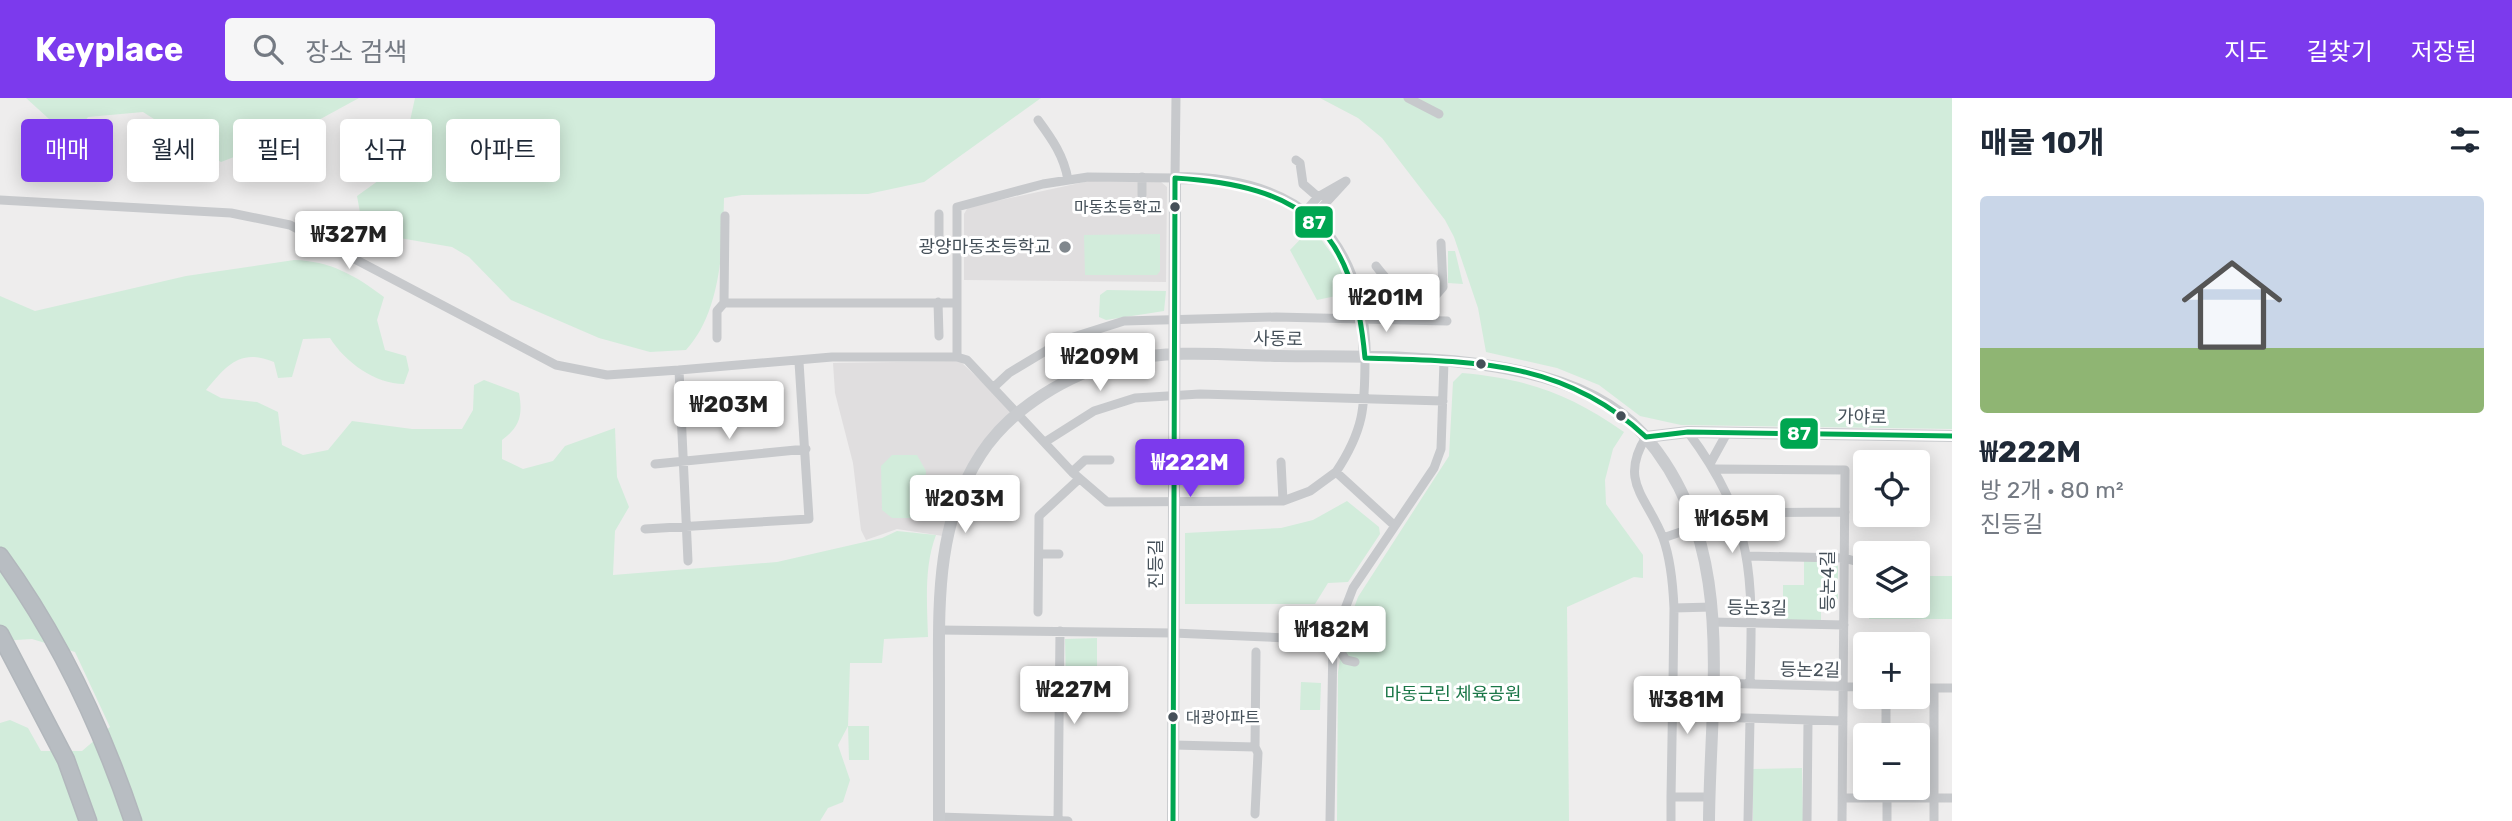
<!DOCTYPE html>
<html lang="ko">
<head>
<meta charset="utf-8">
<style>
	:root { --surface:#fff; --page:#f6f6f7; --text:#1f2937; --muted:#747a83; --line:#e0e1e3; --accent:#7c3aed }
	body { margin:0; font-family:Rubik,"Noto Sans KR",sans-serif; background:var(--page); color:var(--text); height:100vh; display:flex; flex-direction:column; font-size:26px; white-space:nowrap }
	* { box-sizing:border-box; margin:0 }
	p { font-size:23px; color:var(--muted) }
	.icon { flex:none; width:38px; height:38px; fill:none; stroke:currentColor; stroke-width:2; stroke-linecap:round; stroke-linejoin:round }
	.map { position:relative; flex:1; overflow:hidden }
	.details { display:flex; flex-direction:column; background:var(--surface); width:560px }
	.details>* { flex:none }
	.banner { position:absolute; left:21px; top:21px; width:665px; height:63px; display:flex; gap:14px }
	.buttons { position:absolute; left:1853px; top:352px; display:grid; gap:14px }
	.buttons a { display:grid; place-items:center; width:77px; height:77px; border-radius:7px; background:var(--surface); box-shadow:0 4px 18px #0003; font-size:35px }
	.price { position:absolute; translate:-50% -60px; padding:0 16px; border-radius:7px; background:#fff; color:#222; font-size:23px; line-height:46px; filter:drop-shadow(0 2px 4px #0008) }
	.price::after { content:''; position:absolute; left:50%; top:42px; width:21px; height:16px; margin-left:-10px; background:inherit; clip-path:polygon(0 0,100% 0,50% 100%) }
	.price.on { background:var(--accent); color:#fff }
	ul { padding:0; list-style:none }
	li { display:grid; align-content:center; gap:14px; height:371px; padding:0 28px }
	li+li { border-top:2px solid var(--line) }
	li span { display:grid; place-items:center; height:217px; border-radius:7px; color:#555 }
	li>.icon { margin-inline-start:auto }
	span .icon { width:126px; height:126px; fill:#fffc; stroke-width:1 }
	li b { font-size:30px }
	h2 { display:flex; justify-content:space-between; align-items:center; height:84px; padding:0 28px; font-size:30px }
	.tag { padding:0 24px; border-radius:7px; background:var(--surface); box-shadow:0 4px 18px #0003; font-size:24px; line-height:63px }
	.tag.on { background:var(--accent); color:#fff }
	header { display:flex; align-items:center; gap:42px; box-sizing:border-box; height:98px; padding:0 35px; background:var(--accent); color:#fff }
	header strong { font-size:33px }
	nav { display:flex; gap:38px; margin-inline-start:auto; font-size:24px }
	.search { width:490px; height:63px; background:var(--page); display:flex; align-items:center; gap:18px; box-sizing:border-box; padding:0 24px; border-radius:7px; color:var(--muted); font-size:26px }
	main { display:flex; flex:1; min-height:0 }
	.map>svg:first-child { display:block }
	.education { fill:#e0dedf }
	.green { fill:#d2ecdb }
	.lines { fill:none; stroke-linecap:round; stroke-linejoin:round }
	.highway-casing { stroke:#b2b7bc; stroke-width:19 }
	.street { stroke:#c7c9cc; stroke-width:9 }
	.secondary { stroke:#c9cbce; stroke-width:12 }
	.highway { stroke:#b8bdc2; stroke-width:16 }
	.bus-1-casing { stroke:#fff; stroke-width:10 }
	.bus-1 { stroke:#00a651; stroke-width:5 }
	.bus-dot { fill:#455059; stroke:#fff; stroke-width:2.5 }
	.poi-dot { fill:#80878d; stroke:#fff; stroke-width:2.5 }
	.labels { text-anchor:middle; stroke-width:6; stroke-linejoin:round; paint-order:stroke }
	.bus-label { font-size:16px; fill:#455059; stroke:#fff; text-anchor:end }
	.poi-label { font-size:18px; fill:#455059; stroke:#fff; text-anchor:end }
	.street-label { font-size:18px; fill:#455059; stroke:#fff }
	.park-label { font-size:18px; fill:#1a7647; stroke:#fff }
	.line-badge { stroke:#fff; stroke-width:2.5 }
	.badge-label { font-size:19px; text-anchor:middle; font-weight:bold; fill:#fff }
</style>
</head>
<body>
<header>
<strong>Keyplace</strong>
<div class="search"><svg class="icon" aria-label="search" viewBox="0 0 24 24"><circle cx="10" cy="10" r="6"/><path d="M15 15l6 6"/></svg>장소 검색</div>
<nav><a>지도</a><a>길찾기</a><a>저장됨</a></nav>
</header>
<main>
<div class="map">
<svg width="1952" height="723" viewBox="0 0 1952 723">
	<rect width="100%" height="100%" fill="#eeeded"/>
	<!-- education -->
	<path class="education" d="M1089 83 1161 84 1167 89 1166 184 964 182V116L968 109Z
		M960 263 1013 314 976 353 943 438 897 431 866 442 861 432 853 365 835 295 833 265Z"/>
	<!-- green -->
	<path class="green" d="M26 0H359L293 36 221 64 143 14 88 19 71 41Z
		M415 0H1041L924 84 868 96 742 97 724 100C723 149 721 214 686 252L650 254 599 240 511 202 469 159 452 149 382 137 361 120 357 98 396 70 408 66 405 46Z
		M1320 0H1952V331L1681 327 1640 318 1599 287 1557 270 1486 254 1478 210 1454 139 1445 122 1382 40 1358 20Z
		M1312 129 1340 167 1350 195 1317 202 1290 152Z
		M1160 136V173L1157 177H1085L1084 137Z
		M1448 153H1455L1463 186 1448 185Z
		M294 162C330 163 355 177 384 199L377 222 385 252 406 258 409 272 404 286C375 286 345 264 330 240L303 241 292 279 278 280 274 264C240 250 227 267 206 292L221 300 257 304 278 314 282 347 303 357 328 352 352 323 412 331H462L473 312 474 287 484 282 519 295C523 317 520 329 502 342V361L523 371 553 363 565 348 615 330 617 379 629 409 615 433 613 477 777 464 882 440 897 433 936 437C924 468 927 506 928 539L884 541 882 565H850L848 628H869V662H849L848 628 838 647 850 682 843 704 828 710 820 723H0V625L10 622 28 630 41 653H82L110 629 75 554 32 541 0 543V198L35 213 186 178Z
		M1107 192 1166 193 1164 213 1106 222 1099 219 1100 197Z
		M1462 275C1528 281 1570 296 1624 334L1613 351 1605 382 1606 406 1643 457V480L1634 479 1567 509 1569 723H1337L1338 574 1344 537 1358 499 1449 358 1453 284Z
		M892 357H917L926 373 924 410 914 420H892L882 412 881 368Z
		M1347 403 1379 429 1380 436 1348 484 1328 485 1315 506H1185V435L1281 430 1313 422Z
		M1804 463H1832L1838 468V501H1821V522H1783V487H1804Z
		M1918 478H1952V521H1869L1870 508H1918Z
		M1097 540V589H1066L1065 541Z
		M1301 584 1321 585 1320 612H1300Z
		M1802 670 1803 723H1753V671Z"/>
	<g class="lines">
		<!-- highway casing -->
		<g class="highway-casing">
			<path id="highway" d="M0 458C59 539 101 628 133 723
				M0 536 66 662 88 723"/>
		</g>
		<!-- street -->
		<path class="street" d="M1176 0 1175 80 1088 79 1043 86 957 109V259L967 262 1072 374 1107 404 1283 403 1310 393 1336 374
			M1408 0 1439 16
			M1038 22C1052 41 1064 58 1068 82
			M1296 62 1300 65 1303 86 1318 99
			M1142 79V97
			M0 102 231 115 290 127 556 267 607 277 679 272
			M1304 115 1318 99 1346 83 1311 121
			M939 116V148H957
			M1376 168C1397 195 1402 198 1436 197L1443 189 1441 145
			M938 204 939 238
			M724 205H956
			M717 240V213L724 205 725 118
			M1365 260C1365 309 1364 332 1336 374L1395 428
			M994 289 1009 275 1064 242 1124 223 1276 219 1447 223
			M1688 334C1755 424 1753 479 1750 586
			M1646 339C1618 384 1648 400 1663 440 1671 462 1673 487 1674 510
			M1045 344 1094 313 1135 300 1200 296 1443 303
			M1174 364H1197
			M1281 364 1283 403
			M1711 364 1727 335
			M655 366 806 351
			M1716 371 1845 372 1842 723
			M1072 374 1085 362H1110
			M645 431 809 421 799 264
			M1663 440 1736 415 1845 414
			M1039 456H1059
			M1748 458 1844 460 1862 465 1861 491
			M688 463 679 272 832 259H957
			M1038 514 1039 418 1079 381
			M1712 524 1844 527
			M939 532 1173 535 1333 542 1346 562 1355 564
			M1673 584 1674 510 1712 509
			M1918 590H1952
			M1934 590V723
			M1886 598V637
			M1711 619 1843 623
			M1173 647 1255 649 1258 655 1255 716
			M1255 649 1256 554
			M1671 699 1673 584 1866 589
			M1843 700H1952
			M939 719 1068 723
			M1058 723 1060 533
			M1330 723 1333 542 1353 490 1434 370 1441 351 1444 263
			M1671 723V699H1709
			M1748 723 1750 621
			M1807 723 1808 623
			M1887 723V690"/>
		<!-- secondary -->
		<path class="secondary" d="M1646 339 1688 334 1952 338
			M939 723C939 678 939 633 939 588 939 508 935 426 981 356 1011 310 1069 275 1122 263 1173 251 1227 257 1279 258 1384 260 1566 249 1643 336 1739 445 1710 589 1709 723
			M1173 723 1175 80C1297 80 1362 135 1365 260"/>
		<!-- highway -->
		<use href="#highway" class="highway"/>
		<!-- bus-1 casing -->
		<g class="bus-1-casing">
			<path id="bus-1" d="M1175 80C1304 88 1353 129 1365 260
				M1365 260C1472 263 1564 262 1646 339
				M1646 339 1688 334 1952 338
				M1173 723 1175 80"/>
		</g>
		<!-- bus-1 -->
		<use href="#bus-1" class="bus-1"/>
	</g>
	<!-- markers -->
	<g class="bus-dot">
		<circle cx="1175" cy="109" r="6"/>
		<circle cx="1481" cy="266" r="6"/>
		<circle cx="1621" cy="318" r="6"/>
		<circle cx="1173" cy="619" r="6"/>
	</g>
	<circle class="poi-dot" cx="1065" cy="149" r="7"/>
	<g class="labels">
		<!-- bus labels -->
		<g class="bus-label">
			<text x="1162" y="115">마동초등학교</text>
			<text x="1186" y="625" text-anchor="start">대광아파트</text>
		</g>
		<!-- poi labels -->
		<g class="poi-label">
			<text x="1051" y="155">광양마동초등학교</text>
		</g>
		<!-- street labels -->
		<g class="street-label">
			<text transform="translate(1278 241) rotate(1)" y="6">사동로</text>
			<text transform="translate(1862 319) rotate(1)" y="6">가야로</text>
			<text transform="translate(1156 466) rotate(-90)" y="6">진등길</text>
			<text transform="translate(1828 483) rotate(-90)" y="6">등논4길</text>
			<text transform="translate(1757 510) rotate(1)" y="6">등논3길</text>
			<text transform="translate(1810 572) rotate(1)" y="6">등논2길</text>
		</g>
		<!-- park labels -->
		<g class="park-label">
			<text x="1453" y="602">마동근린 체육공원</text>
		</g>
	</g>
	<g class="line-badge">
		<rect x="1294" y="107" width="40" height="34" rx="7" fill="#00a651"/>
		<rect x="1779" y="319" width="40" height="33" rx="7" fill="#00a651"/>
	</g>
	<g class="badge-label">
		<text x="1314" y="131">87</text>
		<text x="1799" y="342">87</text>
	</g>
</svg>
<div class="buttons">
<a><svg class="icon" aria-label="locate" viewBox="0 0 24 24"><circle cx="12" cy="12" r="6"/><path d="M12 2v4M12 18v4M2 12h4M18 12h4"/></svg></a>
<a><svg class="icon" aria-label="layers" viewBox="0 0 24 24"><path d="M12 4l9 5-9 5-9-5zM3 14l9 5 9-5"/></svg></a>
<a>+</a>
<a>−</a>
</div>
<b class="price" style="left:349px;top:173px">₩327M</b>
<b class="price" style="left:1386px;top:236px">₩201M</b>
<b class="price" style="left:1100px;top:295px">₩209M</b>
<b class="price" style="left:729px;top:343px">₩203M</b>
<b class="price on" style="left:1190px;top:401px">₩222M</b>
<b class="price" style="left:965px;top:437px">₩203M</b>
<b class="price" style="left:1732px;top:457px">₩165M</b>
<b class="price" style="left:1332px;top:568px">₩182M</b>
<b class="price" style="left:1074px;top:628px">₩227M</b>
<b class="price" style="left:1687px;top:638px">₩381M</b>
<div class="banner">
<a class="tag on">매매</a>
<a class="tag">월세</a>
<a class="tag">필터</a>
<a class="tag">신규</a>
<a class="tag">아파트</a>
</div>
</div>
<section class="details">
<h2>매물 10개<svg class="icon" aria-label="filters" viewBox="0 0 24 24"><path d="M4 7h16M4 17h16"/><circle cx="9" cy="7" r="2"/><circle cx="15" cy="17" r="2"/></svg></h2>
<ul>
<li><span style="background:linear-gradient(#c9d6e8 70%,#8fb573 0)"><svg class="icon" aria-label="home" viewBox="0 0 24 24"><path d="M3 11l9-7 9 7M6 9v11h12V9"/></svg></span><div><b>₩222M</b><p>방 2개 · 80 m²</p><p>진등길</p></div></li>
</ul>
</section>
</main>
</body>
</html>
